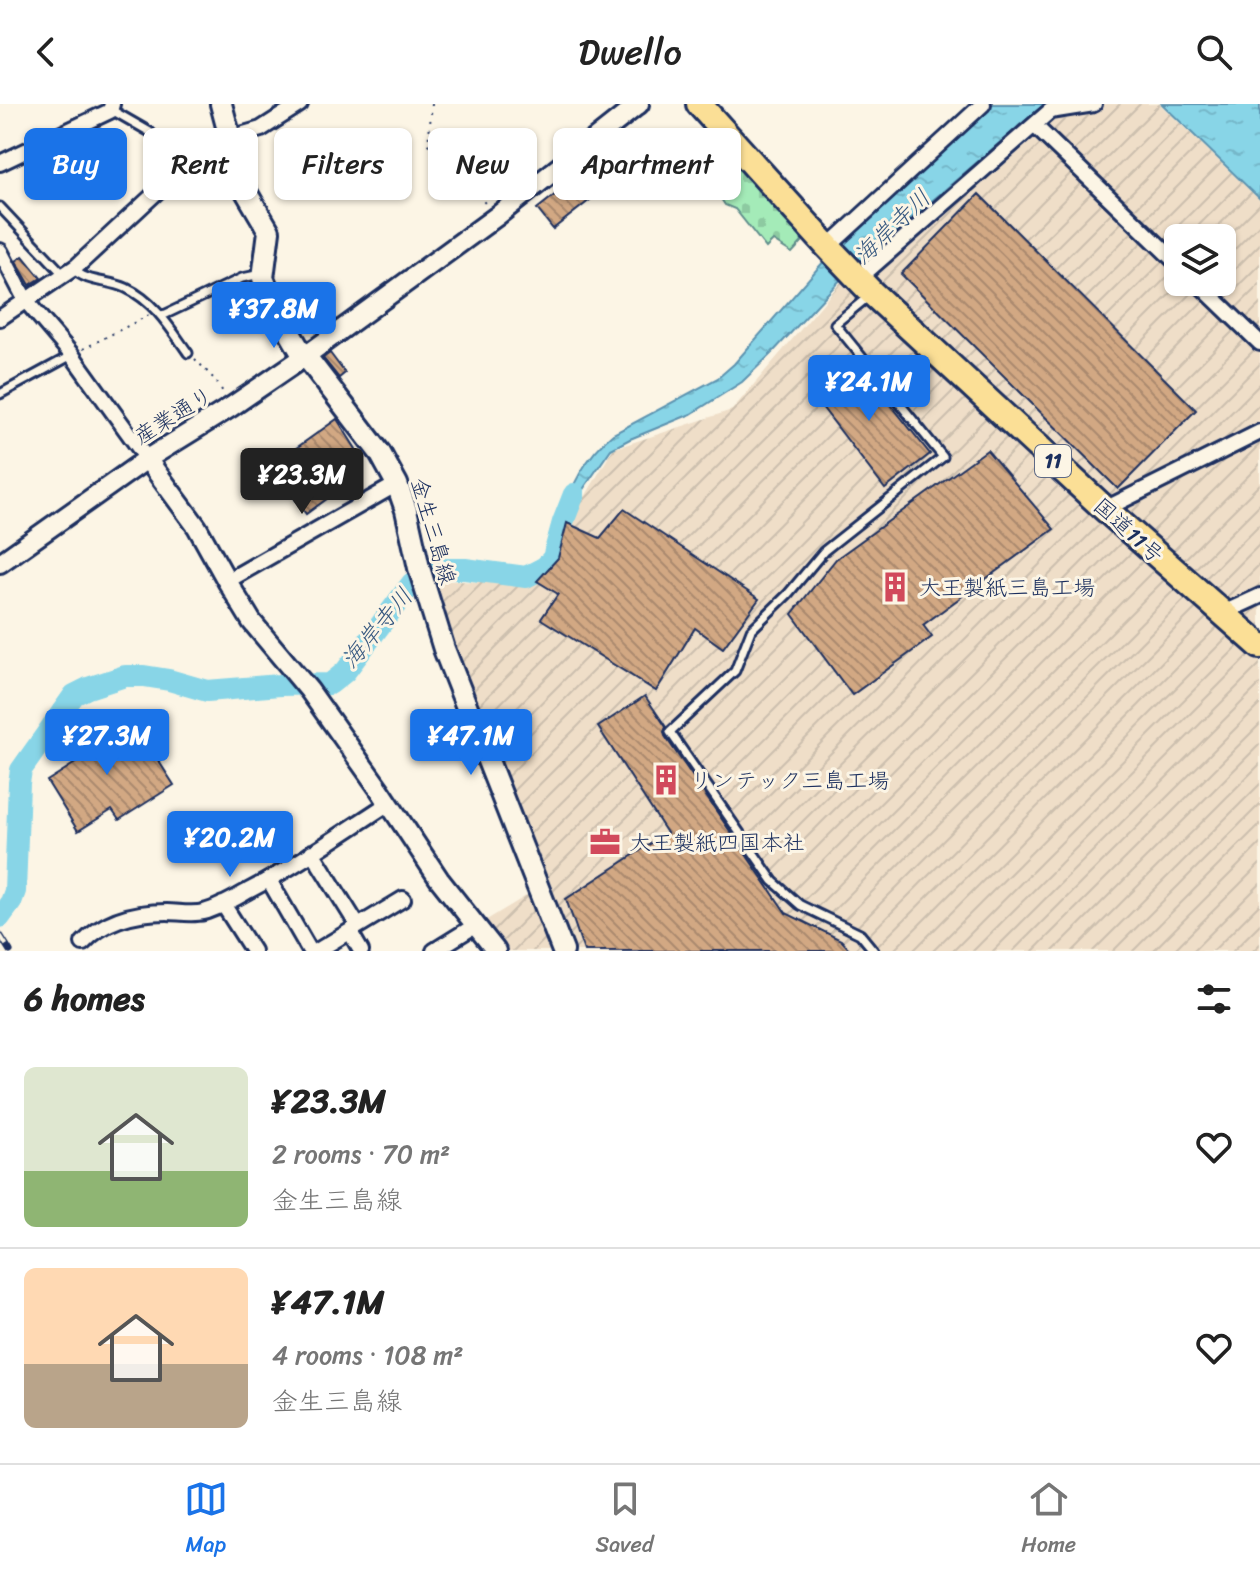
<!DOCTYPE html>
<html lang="en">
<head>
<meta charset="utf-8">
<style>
	:root { --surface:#fff; --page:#f2f2f2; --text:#222; --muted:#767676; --line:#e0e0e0; --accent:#1a73e8 }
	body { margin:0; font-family:Sriracha,"Klee One",sans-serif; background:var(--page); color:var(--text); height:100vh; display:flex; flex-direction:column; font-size:30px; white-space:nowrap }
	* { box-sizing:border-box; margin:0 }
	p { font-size:26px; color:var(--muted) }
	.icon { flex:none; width:44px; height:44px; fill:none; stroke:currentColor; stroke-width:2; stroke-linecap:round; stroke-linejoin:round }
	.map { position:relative; height:847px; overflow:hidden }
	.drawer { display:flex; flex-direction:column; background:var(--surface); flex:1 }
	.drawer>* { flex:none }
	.hud { position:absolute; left:24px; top:24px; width:800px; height:72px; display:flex; gap:16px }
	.buttons { position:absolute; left:1164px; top:120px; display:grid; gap:16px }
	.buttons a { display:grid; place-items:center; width:72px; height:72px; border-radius:12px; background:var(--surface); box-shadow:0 2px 6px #0004; font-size:40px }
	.price { position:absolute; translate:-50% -68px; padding:0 18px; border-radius:8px; background:var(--accent); color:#fff; font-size:26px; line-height:52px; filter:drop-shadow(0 2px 4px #0008) }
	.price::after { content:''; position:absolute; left:50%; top:48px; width:24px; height:18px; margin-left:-12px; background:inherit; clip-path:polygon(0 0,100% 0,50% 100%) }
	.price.current { background:#222; color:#fff }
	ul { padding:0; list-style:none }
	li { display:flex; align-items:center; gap:24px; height:200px; padding:0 24px }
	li+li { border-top:2px solid var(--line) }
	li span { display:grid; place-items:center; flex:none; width:224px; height:160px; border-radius:12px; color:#555 }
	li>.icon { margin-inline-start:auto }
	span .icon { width:96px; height:96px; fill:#fffc; stroke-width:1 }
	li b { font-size:34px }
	h2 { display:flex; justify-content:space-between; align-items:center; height:96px; padding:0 24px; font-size:34px }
	.tag { padding:0 28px; border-radius:12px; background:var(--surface); box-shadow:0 2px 6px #0004; font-size:28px; line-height:72px }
	.tag.current { background:var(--accent); color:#fff }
	header { display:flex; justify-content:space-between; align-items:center; height:104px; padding:0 24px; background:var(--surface); font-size:36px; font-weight:600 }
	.tabs { display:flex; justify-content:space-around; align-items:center; height:112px; border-top:2px solid var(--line); background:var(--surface); font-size:22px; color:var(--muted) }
	.tabs a { display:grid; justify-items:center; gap:4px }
	.tabs .current { color:var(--accent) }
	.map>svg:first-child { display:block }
	.industrial { fill:url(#industrial-furrows); fill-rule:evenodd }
	.cemetery { fill:url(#cemetery-stones); stroke:#608d8b; stroke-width:2 }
	.water { fill:url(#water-ripples); stroke:#5c93b0; stroke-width:2 }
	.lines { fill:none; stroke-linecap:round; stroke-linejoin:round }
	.river { stroke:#88d5e7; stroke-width:22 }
	.building { fill:url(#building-back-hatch); stroke:#1b2f5e; stroke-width:2 }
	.service-casing { stroke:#1b2f5e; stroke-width:13 }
	.minor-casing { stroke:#1b2f5e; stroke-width:20 }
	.tertiary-casing { stroke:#1b2f5e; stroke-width:24 }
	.secondary-casing { stroke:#1b2f5e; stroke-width:26 }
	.trunk-casing { stroke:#1b2f5e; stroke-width:30 }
	.path { stroke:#1b2f5e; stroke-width:2; stroke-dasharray:2 6; stroke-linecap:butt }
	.service { stroke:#fcf5e5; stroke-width:7 }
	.minor { stroke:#fcf5e5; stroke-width:14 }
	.tertiary { stroke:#fcf5e5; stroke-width:18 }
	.secondary { stroke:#fcf5e5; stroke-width:20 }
	.trunk { stroke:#fbdf96; stroke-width:24 }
	.rail-casing { stroke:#1b2f5e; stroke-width:7 }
	.rail { stroke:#fcf5e5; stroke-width:4; stroke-dasharray:12; stroke-linecap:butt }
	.labels { text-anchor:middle; stroke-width:6; stroke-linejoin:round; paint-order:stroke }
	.shield { fill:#fcf5e5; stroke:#5e6a86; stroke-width:2 }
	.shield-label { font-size:20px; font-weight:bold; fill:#1b2f5e }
	.street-label { font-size:22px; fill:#1b2f5e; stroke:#fcf5e5 }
	.poi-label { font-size:22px; fill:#1b2f5e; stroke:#fcf5e5; text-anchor:start }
	.water-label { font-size:24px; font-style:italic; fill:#365880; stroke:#fcf5e5 }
</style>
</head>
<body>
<header><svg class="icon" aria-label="back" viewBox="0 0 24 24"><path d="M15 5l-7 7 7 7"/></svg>Dwello<svg class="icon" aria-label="search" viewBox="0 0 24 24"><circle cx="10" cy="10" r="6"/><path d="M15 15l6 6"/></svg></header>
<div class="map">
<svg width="1260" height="847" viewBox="0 0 1260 847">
	<defs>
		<pattern id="industrial-furrows" width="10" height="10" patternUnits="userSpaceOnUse" patternTransform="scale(2)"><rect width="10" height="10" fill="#efdec8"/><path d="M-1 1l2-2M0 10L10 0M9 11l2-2" fill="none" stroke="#ccbfae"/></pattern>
		<pattern id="cemetery-stones" width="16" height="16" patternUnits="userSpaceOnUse" patternTransform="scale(2)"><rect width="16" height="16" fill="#a4ebb8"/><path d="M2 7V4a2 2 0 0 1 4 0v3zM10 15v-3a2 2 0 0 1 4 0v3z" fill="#8dcaa1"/></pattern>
		<pattern id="water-ripples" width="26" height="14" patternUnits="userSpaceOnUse" patternTransform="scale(2)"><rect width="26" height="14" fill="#88d5e7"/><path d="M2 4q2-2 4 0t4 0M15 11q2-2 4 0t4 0" fill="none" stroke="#75b7c9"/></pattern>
		<pattern id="building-back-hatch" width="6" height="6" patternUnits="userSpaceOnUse" patternTransform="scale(2)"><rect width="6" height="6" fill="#d2a883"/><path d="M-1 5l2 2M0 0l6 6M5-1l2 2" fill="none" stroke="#aa896e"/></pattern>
	</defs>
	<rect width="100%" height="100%" fill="#fcf5e5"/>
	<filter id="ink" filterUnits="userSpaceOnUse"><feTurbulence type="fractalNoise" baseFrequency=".0125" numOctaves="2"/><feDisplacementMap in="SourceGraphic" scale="16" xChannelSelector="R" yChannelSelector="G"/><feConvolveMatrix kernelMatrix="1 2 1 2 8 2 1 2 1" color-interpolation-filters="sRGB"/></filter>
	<g filter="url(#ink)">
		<!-- industrial -->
		<path class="industrial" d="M1045 0H1160L1260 96V847H507L485 817 544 781 432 476 534 480 613 345 732 306 842 177ZM1178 134H1222V178H1178Z"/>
		<!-- cemetery -->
		<path class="cemetery" d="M713 34 800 131 802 138 792 149 773 137 766 144 735 105 725 101 692 50Z"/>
		<!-- water -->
		<path class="water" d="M992 0H1045L842 174 773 248 742 278 691 310 630 335 611 345 582 387 572 419 561 416C571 382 585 353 613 330L718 274 734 260 825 156 924 62Z
			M1162 0H1260V95Z"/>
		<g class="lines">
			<!-- river -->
			<path class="river" d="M0 813 11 798 15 787 19 679 21 666 74 591 88 584 125 572H144L169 576 207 587 280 581 330 580 345 568 412 479 432 469 446 465H465L526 473 545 463 553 454 563 418 574 390"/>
		</g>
		<!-- building -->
		<path class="building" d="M584 68 600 88 553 125 537 105Z
			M979 90 1196 306 1118 385 901 170Z
			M23 152 41 174 30 181 16 157Z
			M330 249 345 269 339 274 323 254Z
			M853 253 930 350 885 385 809 286Z
			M337 315 356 345 339 356 353 376 306 410 271 362Z
			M987 346 1054 425 923 521 932 533 852 591 792 510 836 455Z
			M624 405 759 495 723 544 695 524 656 587 541 515 558 490 537 477 558 454 567 419 600 434Z
			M645 592 666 623 664 628 665 632 786 809 841 836 851 847H584L566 795 667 729 598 623Z
			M103 607 132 653 149 642 174 681 119 716 112 706 78 727 47 677 80 656 71 643 89 632 82 620Z"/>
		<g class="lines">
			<!-- service casing -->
			<g class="service-casing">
				<path id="service" d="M110 5 150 28 177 59 185 65
					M0 103 64 171
					M73 165C87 179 109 176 126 184 154 197 171 225 188 249
					M869 192 835 220 943 353 824 447 788 490 751 526 735 567 670 628 773 777 800 801 860 830 874 847
					M161 211 166 210 242 174 261 170
					M0 290 72 251"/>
			</g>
			<!-- minor casing -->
			<g class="minor-casing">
				<path id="minor" d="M1034 21 1178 160
					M0 59 110 7 112 0
					M828 143 983 0
					M0 147 26 197 72 251 147 355
					M858 175 1050 7 1094 0
					M1197 178 1260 239
					M0 214 77 162 175 71 221 45 230 34 261 25 300 0
					M1105 405 1260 328
					M227 477 397 380
					M1223 509 1260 492
					M312 748 358 822
					M269 776 310 847
					M223 800 253 847
					M350 828 361 847
					M83 839C105 815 136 808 167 808 178 808 192 811 204 808 219 804 234 795 248 787 297 761 343 729 389 699
					M317 847 403 795
					M434 847 476 821"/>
			</g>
			<!-- tertiary casing -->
			<g class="tertiary-casing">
				<path id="tertiary" d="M147 355 197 423 227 477 252 518 309 586 380 686 439 775 496 847
					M0 459 147 355 231 303 304 253 497 112 639 0"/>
			</g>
			<!-- secondary casing -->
			<g class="secondary-casing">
				<path id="secondary" d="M221 0 230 34V53L238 74 269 127 263 174 277 207 304 253 311 259 380 349 397 380 406 406 419 464 444 545 563 847"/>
			</g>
			<!-- trunk casing -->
			<g class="trunk-casing">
				<path id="trunk" d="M699 0 828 143 872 189 1105 405 1260 542"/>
			</g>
			<!-- path -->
			<path class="path" d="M432 0 428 40 485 99
				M83 245 149 211
				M195 255 217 278 224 290"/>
			<!-- service -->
			<use href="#service" class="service"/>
			<!-- minor -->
			<use href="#minor" class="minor"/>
			<!-- tertiary -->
			<use href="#tertiary" class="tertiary"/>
			<!-- secondary -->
			<use href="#secondary" class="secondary"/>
			<!-- trunk -->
			<use href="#trunk" class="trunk"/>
			<!-- rail casing -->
			<g class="rail-casing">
				<path id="rail" d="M0 831 10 847"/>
			</g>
			<!-- rail -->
			<use href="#rail" class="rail"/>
		</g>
	</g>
	<!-- icons -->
	<defs>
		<g id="building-bare" transform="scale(2.4)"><path d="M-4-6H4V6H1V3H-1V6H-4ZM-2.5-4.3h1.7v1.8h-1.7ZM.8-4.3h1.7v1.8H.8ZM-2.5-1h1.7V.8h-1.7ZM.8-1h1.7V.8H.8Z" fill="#d1495b" stroke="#fcf5e5" stroke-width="2.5" paint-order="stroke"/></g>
		<g id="office-bare" transform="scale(2.4)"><path d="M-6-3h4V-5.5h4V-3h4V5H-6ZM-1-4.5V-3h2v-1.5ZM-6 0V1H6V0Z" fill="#d1495b" stroke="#fcf5e5" stroke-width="2.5" paint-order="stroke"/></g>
	</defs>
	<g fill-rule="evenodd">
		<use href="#building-bare" x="895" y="483"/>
		<use href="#building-bare" x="666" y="676"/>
		<use href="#office-bare" x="605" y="738"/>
	</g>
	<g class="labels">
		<!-- shield labels -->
		<rect class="shield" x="1035" y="341" width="36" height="32" rx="6"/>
		<g class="shield-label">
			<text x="1053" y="364">11</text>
		</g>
		<!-- street labels -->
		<g class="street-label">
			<text transform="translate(173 311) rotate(-32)" y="8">産業通り</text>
			<text transform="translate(1129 426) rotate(42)" y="8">国道11号</text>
			<text transform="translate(434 427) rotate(74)" y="8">金生三島線</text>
		</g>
		<!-- poi labels -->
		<g class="poi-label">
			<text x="919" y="491">大王製紙三島工場</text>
			<text x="690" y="684">リンテック三島工場</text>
			<text x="629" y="746">大王製紙四国本社</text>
		</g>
		<!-- water labels -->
		<g class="water-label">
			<text transform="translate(892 123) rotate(-44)" y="8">海岸寺川</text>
			<text transform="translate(377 524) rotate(-50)" y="8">海岸寺川</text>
		</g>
	</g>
</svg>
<div class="buttons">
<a><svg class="icon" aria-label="layers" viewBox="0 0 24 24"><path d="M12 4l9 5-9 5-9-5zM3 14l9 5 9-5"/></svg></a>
</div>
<b class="price" style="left:274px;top:246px">¥37.8M</b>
<b class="price" style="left:869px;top:319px">¥24.1M</b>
<b class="price current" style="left:302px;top:412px">¥23.3M</b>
<b class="price" style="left:107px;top:673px">¥27.3M</b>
<b class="price" style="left:471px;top:673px">¥47.1M</b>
<b class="price" style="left:230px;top:775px">¥20.2M</b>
<div class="hud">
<a class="tag current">Buy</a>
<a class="tag">Rent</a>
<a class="tag">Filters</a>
<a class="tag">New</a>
<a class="tag">Apartment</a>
</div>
</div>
<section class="drawer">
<h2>6 homes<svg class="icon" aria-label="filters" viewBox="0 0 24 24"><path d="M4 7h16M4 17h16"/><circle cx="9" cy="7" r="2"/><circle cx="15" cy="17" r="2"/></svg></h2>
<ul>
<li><span style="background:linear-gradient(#dfe7d0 65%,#8fb573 0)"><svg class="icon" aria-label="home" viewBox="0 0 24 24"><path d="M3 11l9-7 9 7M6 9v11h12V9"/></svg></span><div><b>¥23.3M</b><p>2 rooms · 70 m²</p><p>金生三島線</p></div><svg class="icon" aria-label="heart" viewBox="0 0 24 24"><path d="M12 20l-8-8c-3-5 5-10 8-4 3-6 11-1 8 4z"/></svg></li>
<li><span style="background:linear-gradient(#ffd9b3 60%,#b9a48a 0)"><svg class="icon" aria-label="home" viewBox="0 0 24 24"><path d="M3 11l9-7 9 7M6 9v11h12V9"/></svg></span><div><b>¥47.1M</b><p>4 rooms · 108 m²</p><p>金生三島線</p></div><svg class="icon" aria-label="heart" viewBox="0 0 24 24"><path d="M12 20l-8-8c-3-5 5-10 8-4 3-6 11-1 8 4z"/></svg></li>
</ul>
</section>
<nav class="tabs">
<a class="current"><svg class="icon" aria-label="map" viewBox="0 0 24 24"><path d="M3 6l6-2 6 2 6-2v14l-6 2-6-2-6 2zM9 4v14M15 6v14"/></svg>Map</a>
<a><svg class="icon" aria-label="saved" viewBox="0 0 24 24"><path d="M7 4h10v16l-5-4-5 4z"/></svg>Saved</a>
<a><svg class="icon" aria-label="home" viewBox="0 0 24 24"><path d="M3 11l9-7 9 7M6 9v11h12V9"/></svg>Home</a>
</nav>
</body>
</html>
